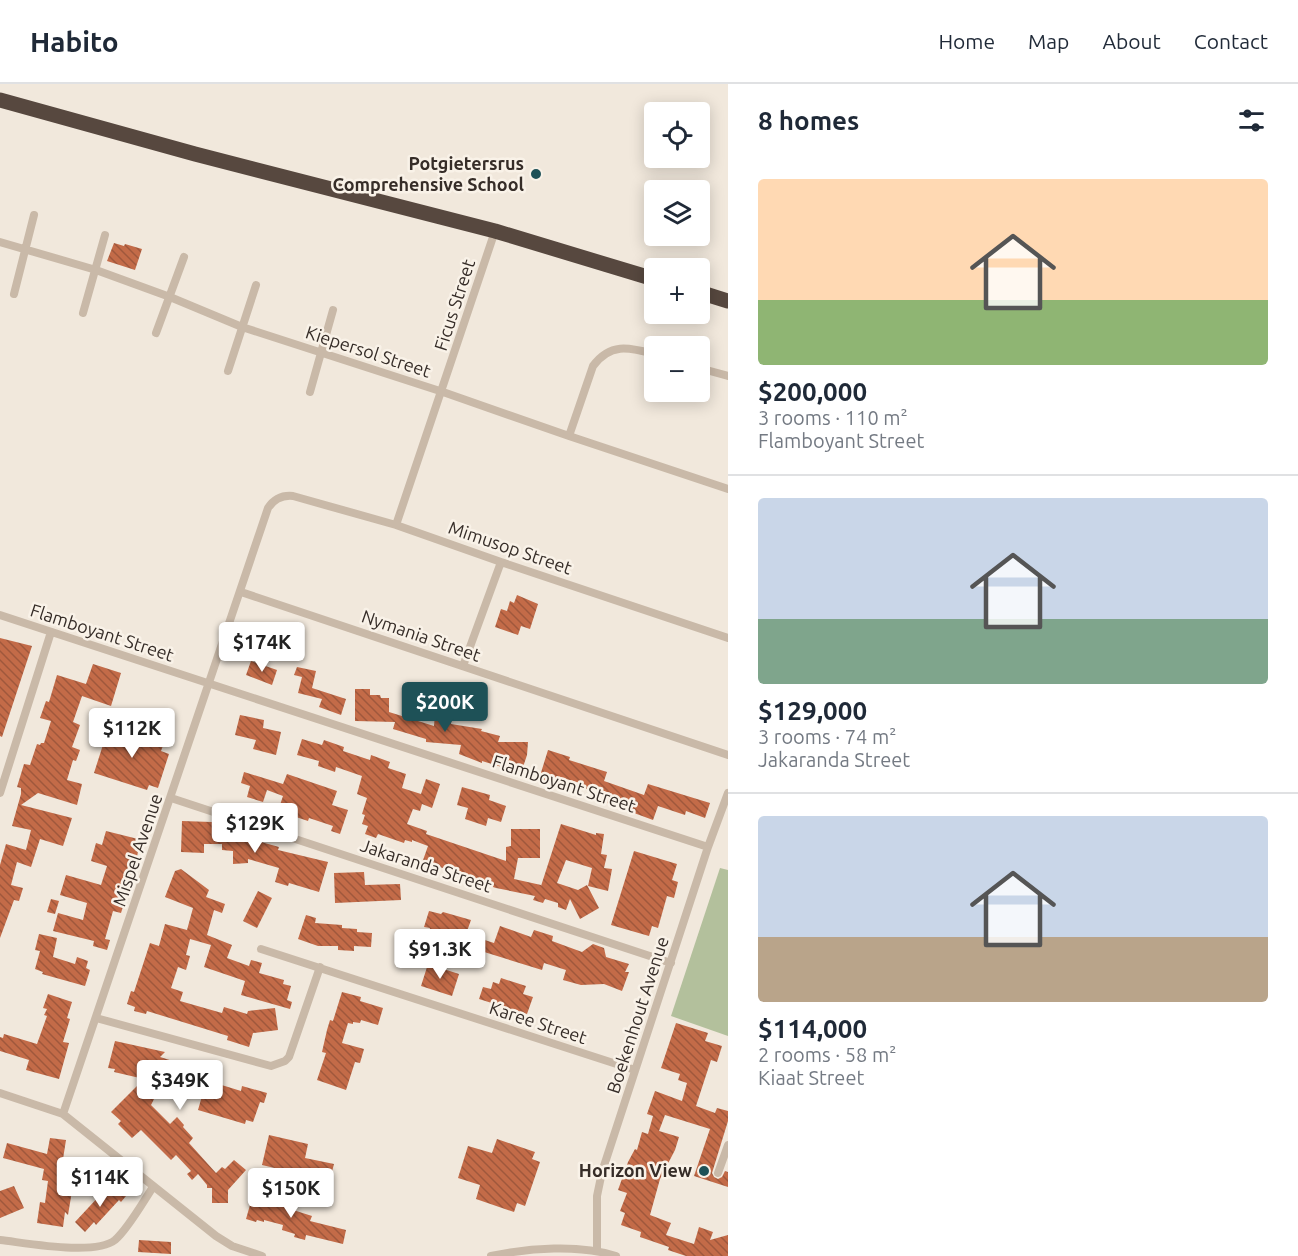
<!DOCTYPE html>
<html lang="en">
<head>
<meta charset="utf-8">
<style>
	:root { --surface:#fff; --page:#f2f2f3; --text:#1f2937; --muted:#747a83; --line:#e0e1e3; --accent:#1e5157 }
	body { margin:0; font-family:Ubuntu,sans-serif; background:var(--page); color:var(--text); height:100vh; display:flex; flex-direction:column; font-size:22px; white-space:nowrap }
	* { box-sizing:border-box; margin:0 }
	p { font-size:20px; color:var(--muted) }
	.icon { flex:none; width:33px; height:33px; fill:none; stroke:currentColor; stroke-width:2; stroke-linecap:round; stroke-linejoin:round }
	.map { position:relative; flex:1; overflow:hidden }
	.panel { display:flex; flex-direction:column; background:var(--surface); width:570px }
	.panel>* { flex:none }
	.buttons { position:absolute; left:644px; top:18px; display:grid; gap:12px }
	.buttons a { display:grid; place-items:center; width:66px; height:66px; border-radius:6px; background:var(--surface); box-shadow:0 3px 15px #0003; font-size:30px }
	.price { position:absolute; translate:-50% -51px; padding:0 14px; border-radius:6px; background:#fff; color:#222; font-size:20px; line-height:39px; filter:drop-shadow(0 2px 3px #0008) }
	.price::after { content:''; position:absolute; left:50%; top:36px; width:18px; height:14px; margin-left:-9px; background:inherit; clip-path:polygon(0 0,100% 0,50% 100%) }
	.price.selected { background:var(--accent); color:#fff }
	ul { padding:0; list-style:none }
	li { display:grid; align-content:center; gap:12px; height:318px; padding:0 30px }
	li+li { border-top:2px solid var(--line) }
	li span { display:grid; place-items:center; height:186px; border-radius:6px; color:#555 }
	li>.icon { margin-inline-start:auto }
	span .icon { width:108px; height:108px; fill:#fffc; stroke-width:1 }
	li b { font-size:26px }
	h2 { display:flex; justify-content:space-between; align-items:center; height:72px; padding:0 30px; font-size:26px }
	header { display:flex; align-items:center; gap:36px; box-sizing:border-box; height:84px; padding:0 30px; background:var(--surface); border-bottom:2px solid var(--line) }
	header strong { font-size:28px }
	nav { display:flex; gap:33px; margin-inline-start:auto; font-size:21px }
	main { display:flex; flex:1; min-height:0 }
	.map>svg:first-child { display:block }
	.grass { fill:#b3c09c }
	.building { fill:url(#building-back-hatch) }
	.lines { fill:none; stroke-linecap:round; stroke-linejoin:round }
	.street { stroke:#c9b9a8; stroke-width:8 }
	.highway { stroke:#57483f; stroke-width:15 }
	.poi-dot { fill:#1e5157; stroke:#f9f2e8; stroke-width:2 }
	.labels { text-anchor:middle; stroke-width:5; stroke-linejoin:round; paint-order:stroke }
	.poi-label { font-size:18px; font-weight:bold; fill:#362d28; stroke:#f9f2e8; text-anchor:end }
	.street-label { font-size:18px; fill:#362d28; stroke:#f9f2e8 }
</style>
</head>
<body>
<header>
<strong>Habito</strong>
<nav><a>Home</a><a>Map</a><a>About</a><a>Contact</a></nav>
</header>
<main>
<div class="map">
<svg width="728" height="1172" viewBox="0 0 728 1172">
	<defs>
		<pattern id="building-back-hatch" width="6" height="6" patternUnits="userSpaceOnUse" patternTransform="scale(1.5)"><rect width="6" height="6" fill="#c36b48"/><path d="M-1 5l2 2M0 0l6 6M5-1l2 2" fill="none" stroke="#9f583c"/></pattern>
	</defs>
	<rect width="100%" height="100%" fill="#f1e8dc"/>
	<!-- grass -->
	<path class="grass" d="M720 784 728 786V952L671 932Z"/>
	<!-- building -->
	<path class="building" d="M114 159 124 162 125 160 142 165 135 186 107 177Z
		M517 511 538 520 530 545 521 542 518 551 495 543 501 525 507 527 510 517 514 519Z
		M0 554 32 562 2 653 0 652Z
		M251 577 277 586 272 601 246 591Z
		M93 580 121 589 111 622 82 612 73 638 80 641 72 663 80 666 76 677 73 676 67 696 82 700 77 721 38 709 21 721 72 734 63 762 40 755 31 783 17 778 11 801 23 804 19 817 14 816 0 854V781L6 760 26 766 31 746 12 742 21 710V704L17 703 24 680 30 681 37 660 40 661 41 659H44L51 637 40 634 46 617 49 618 57 591 86 600Z
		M297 583 316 587 312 604 346 615 341 631 319 623 322 615 298 609 302 593 294 591Z
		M355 605H370V611H380L381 614H389V628L434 642 435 630 452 631 451 640 482 645 481 647 500 652 498 658H528L527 671 521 689 482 677V679L459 670 461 661 426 658V655L393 645 395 638 355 637Z
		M240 631 264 636 263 644 281 648 276 671 253 665 256 656 235 651Z
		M109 642 164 659 161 667 169 670 158 704 149 701 147 706 94 689Z
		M302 655 322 661 324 656 344 663 343 667 370 676 371 671 390 678 388 684 406 690 402 704 421 710 426 695 440 700 432 724 422 720 420 727 413 725 407 740 427 747 426 750 506 777V763L511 762V745H540V774H518L514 795 541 801V802L561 740 596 751V749L604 750 601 770 607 771 604 784 612 785 608 807 588 802 592 784 566 776 557 799 578 806 587 801 599 824 580 835 570 815 566 826 558 823V819L545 815 543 819 533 816 535 812 496 804 481 799 480 797 444 786 443 784 433 781 431 782 422 779 428 762 412 756V758L405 756 404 759 378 750 376 754 365 750 368 742 362 740 365 731 362 730 367 714 357 710 362 692 336 683 335 688 318 682 319 677 297 671Z
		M548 666 570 673 569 676 607 688 604 697 644 711 648 700 710 719 705 734 686 727 685 731 658 722 653 736 607 719 610 709 592 703 591 706 579 703 580 699 563 694 562 698 551 695 549 699 539 695Z
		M244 688 283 700 287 690 337 707 332 721 348 726 340 750 331 747 333 742 309 734 308 737 278 727 283 712 267 706 263 718 247 713 250 702 241 699Z
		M462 703 490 711 489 716 506 722 501 738 488 734 486 742 465 735 468 724 457 721Z
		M182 737 212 738V745L234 746V750L261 751V758L279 763 278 766 328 778 319 808 289 799 288 802 275 798 279 784 248 775V779L233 780V767L222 766V760H204V769L181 768Z
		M106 747 138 755 135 766 138 767 136 781 121 829 113 827 105 855 110 856 107 866 93 862 94 857 53 847 58 829 83 836 87 819 60 811 66 791 101 801 107 782 91 777 96 759 102 761Z
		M634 767 677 780 672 796 678 798 674 814 667 812 658 844 652 842 649 852 611 841Z
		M181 785 209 806 206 813 225 820 222 829 214 826 207 851 232 861 227 874 249 882 251 876 262 879 259 889 284 896 283 900 291 902 287 916 292 918 290 925 241 911 245 897 204 883 211 861 190 855 186 871 190 872 186 886 178 883 171 904 183 908 180 917 222 929 224 923 247 930 248 927 275 924 278 946 253 949 249 963 227 956 228 952 147 927 146 930 134 927 135 923 127 920 131 907 134 908 150 859 159 862 165 840 187 846 193 824 165 813 175 787Z
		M364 788 365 801 400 800 401 816 335 819 334 789Z
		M258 807 272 814 257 844 243 837Z
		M51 815 59 817 55 830 47 828Z
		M429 827 441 830 443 828 471 836 466 850 494 859 500 842 531 853 534 846 553 852 552 857 582 868 593 860 604 864 606 873 629 880 625 888H629L622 907 604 900 581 901 563 896 566 886 544 879 542 886 481 867 476 865 478 858 452 860 451 854 429 847 430 844 424 843Z
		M306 831 316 834 315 839 342 841V844L357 845V848L372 849 371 863 354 862V867L338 866V862H318L298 855Z
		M39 850 57 854 53 873 75 880 77 873 88 877 86 884 90 886 85 902 42 890 43 888 35 885 40 867 35 866Z
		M428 880 459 890 452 912 421 902Z
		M501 894 526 902 523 910 533 913 527 930 479 915 483 903 491 905 493 898 499 900Z
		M342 908 361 913 360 917 383 924 378 941 361 936 360 939 353 938V940L348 939 342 959 364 965 360 979 355 978 346 1006 317 996 326 969 322 968 327 946 330 936 333 937Z
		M48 910 72 918 67 934 70 935 63 958 69 959 59 995 26 986 29 976 0 967V953L3 954 4 950 37 960 47 932 44 931 47 925 43 924Z
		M676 939 708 949 705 957 722 962 717 978 711 976 696 1022 715 1029 717 1024 728 1027V1037L712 1089 714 1093 718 1095 722 1093 725 1087 728 1088V1103L694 1092 710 1045 665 1031 659 1047 679 1053 675 1066 660 1095 650 1131 671 1139 666 1151 694 1160 699 1143 713 1148 710 1156 728 1151V1172H686L668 1166 669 1163 640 1153 641 1148 621 1141 625 1129 620 1127 627 1109 618 1106 628 1078 635 1065 637 1066 642 1048 648 1050 653 1032 647 1030 655 1007 682 1017 687 999 678 996 680 990 661 984Z
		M115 957 165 968 160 973 189 982 186 990 241 1007 242 1002 267 1009 264 1019 260 1018 253 1038 246 1036 245 1040 198 1026 202 1012 179 1005 181 997 169 993 154 1008 156 1011 151 1021 170 1040 177 1033 184 1041 183 1043 193 1054 189 1059 216 1089 222 1083 225 1085 234 1076 246 1086 228 1106V1119H212V1104H207V1101L198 1090 192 1096 187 1090 191 1087 176 1071 171 1076 141 1046 132 1054 118 1040 121 1037 111 1028 144 995 114 988 115 985 108 984Z
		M269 1051 308 1060 305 1074 334 1080 328 1103 294 1096 283 1086 262 1081Z
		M50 1054 66 1056 63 1075 66 1076V1078L87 1082 83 1103 65 1100 72 1107 68 1131 65 1128 63 1143 37 1139 40 1118 45 1119 48 1097 42 1096 44 1085 3 1074 7 1059 47 1070Z
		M497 1055 535 1068 532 1075 540 1078 525 1122 517 1119 514 1128 476 1115 480 1101 458 1094 468 1062 492 1069Z
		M113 1100 126 1112 121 1118 119 1116 96 1141 94 1138 85 1148 75 1138 102 1109 104 1110Z
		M14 1102 24 1124 0 1134V1107Z
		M259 1107 292 1117 290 1125 312 1132 310 1137 346 1146 343 1160 306 1151 305 1156 294 1153 295 1150 282 1146 283 1141 264 1136V1138L257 1136 256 1138 246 1135 250 1121 254 1122Z
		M139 1156 171 1158V1170L138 1168Z"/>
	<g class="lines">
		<!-- street -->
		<path class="street" d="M0 158 96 186 170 213 242 243 443 308 569 352 728 405
			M14 210 34 131
			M83 229 105 151
			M156 249 184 173
			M699 284 728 292
			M228 287 256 201
			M310 308 333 226
			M569 352 593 282C610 259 628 263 654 270
			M396 441 495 147
			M241 508 728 671
			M0 531 708 763
			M463 582 501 478
			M0 709 51 548
			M171 714 671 879
			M261 865 635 986
			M96 934 271 982 285 977 289 973 320 883
			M0 1009 63 1030 216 1152 232 1162 262 1172
			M63 1030 268 424C274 415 283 411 293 412L396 441 501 478 728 554
			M718 1089 728 1061
			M0 1156C27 1159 95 1172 115 1156 128 1145 143 1118 153 1103
			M597 1166V1112L602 1088 708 763 728 709
			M491 1172C529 1164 579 1160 616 1172"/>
		<!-- highway -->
		<path class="highway" d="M0 16 195 70 495 147 654 195
			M699 208 728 217"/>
	</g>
	<!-- markers -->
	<g class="poi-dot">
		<circle cx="536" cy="90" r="6"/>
		<circle cx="704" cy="1087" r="6"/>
	</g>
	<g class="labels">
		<!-- poi labels -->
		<g class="poi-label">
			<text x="524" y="86">Potgietersrus<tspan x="524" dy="21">Comprehensive School</tspan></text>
			<text x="692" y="1093">Horizon View</text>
		</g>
		<!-- street labels -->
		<g class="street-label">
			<text transform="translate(455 221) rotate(-72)" y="6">Ficus Street</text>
			<text transform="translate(368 268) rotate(18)" y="6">Kiepersol Street</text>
			<text transform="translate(510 464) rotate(19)" y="6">Mimusop Street</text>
			<text transform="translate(102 549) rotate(18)" y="6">Flamboyant Street</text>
			<text transform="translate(421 552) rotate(19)" y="6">Nymania Street</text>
			<text transform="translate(564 700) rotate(18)" y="6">Flamboyant Street</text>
			<text transform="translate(138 766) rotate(-71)" y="6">Mispel Avenue</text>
			<text transform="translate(426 782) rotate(18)" y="6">Jakaranda Street</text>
			<text transform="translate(638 931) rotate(-72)" y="6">Boekenhout Avenue</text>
			<text transform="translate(538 939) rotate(18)" y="6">Karee Street</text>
		</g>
	</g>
</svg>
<div class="buttons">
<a><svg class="icon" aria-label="locate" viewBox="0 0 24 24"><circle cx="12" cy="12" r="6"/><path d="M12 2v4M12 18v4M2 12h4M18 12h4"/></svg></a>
<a><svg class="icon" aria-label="layers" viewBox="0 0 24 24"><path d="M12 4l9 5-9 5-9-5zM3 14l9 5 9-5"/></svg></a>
<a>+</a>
<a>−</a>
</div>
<b class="price" style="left:262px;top:589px">$174K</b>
<b class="price selected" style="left:445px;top:649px">$200K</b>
<b class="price" style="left:132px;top:675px">$112K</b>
<b class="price" style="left:255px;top:770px">$129K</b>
<b class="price" style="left:440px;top:896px">$91.3K</b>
<b class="price" style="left:180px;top:1027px">$349K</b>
<b class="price" style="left:100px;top:1124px">$114K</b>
<b class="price" style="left:291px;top:1135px">$150K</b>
</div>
<section class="panel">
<h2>8 homes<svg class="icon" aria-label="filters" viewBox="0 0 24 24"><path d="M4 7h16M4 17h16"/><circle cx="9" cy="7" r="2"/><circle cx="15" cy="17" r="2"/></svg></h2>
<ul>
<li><span style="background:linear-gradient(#ffd9b3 65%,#8fb573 0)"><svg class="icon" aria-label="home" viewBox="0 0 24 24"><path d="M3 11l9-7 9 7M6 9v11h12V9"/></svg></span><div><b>$200,000</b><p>3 rooms · 110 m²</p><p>Flamboyant Street</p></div></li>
<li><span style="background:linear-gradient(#c9d6e8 65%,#7fa58c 0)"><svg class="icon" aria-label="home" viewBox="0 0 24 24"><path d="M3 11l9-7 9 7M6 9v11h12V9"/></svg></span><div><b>$129,000</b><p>3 rooms · 74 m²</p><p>Jakaranda Street</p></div></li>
<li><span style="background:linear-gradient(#c9d6e8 65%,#b9a48a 0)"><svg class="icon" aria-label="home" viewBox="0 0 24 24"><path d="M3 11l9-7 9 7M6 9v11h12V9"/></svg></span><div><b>$114,000</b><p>2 rooms · 58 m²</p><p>Kiaat Street</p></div></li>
</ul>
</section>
</main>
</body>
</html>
